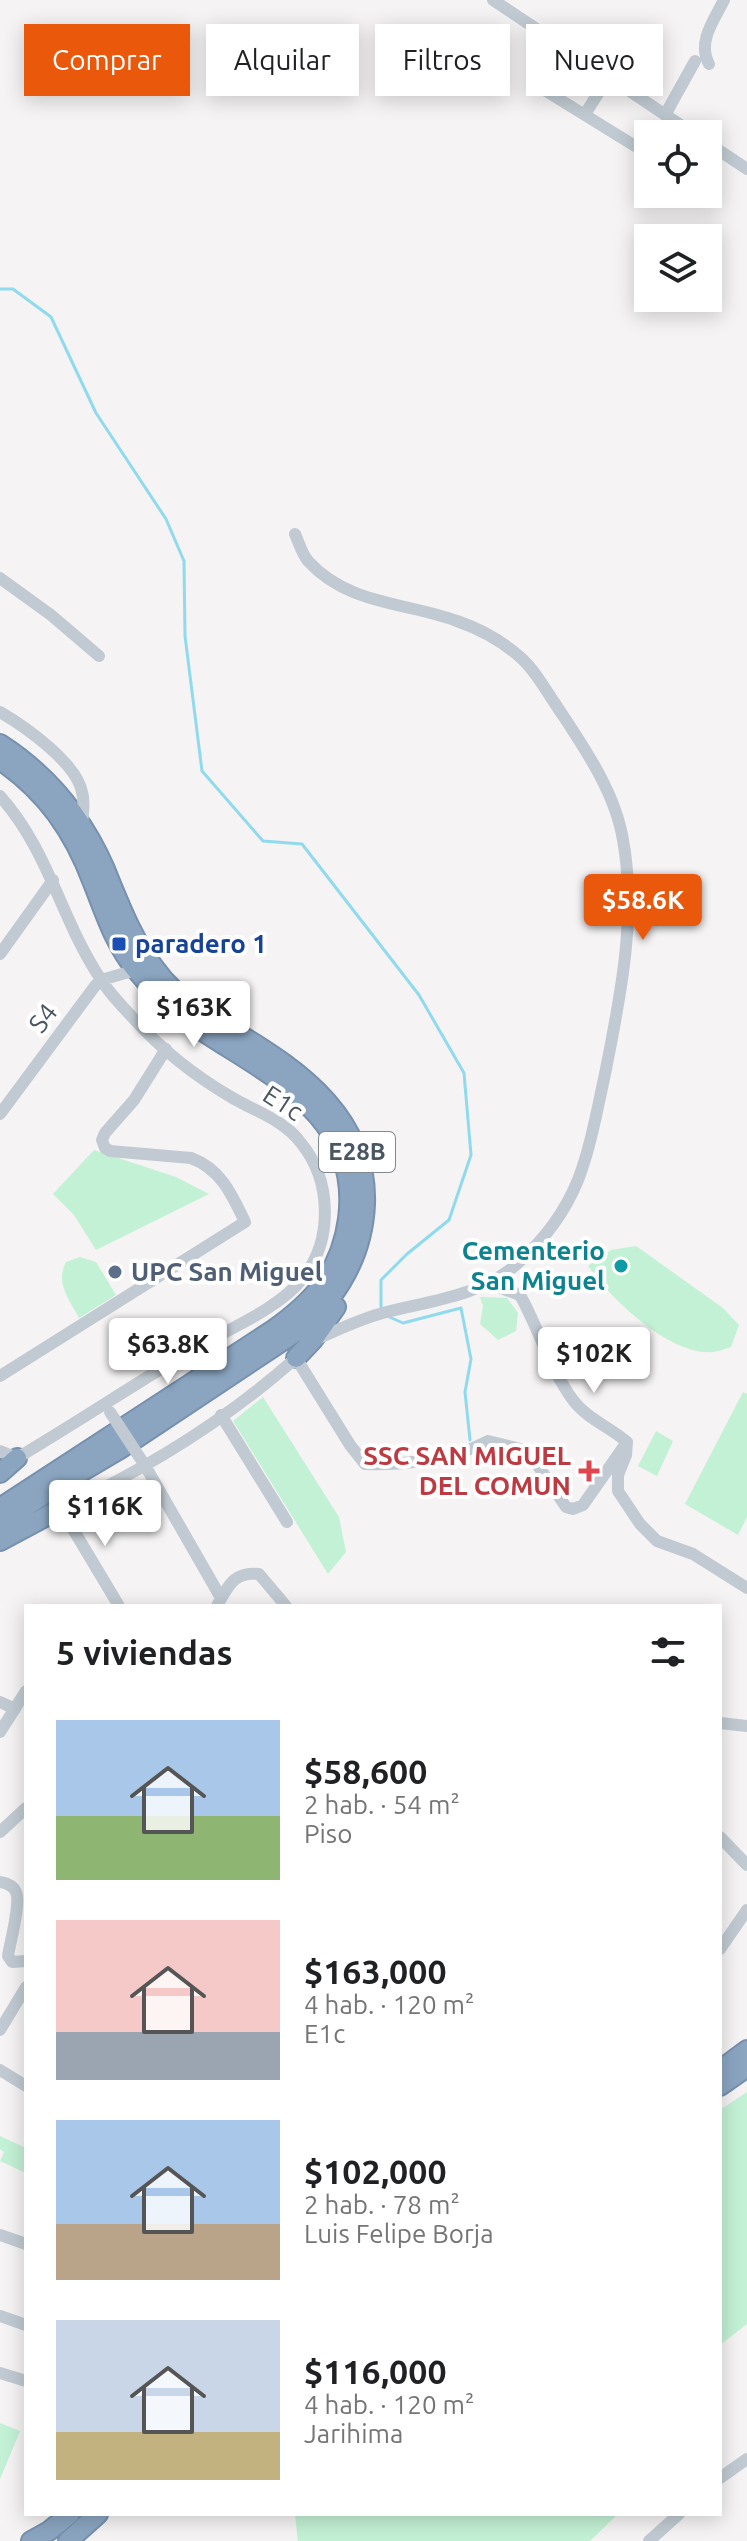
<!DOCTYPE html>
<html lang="es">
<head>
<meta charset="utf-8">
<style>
	:root { --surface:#fff; --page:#f6f6f6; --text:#202124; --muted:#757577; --accent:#ea580c }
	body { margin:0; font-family:Ubuntu,sans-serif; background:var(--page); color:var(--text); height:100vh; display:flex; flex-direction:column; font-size:30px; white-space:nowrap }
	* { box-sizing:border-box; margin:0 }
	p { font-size:26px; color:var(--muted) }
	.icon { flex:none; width:44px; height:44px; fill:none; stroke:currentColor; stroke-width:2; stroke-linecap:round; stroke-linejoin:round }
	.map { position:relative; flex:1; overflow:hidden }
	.details { position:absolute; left:24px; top:1604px; width:698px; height:912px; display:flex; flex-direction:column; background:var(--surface); border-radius:0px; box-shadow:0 4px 20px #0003 }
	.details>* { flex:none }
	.top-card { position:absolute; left:24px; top:24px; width:700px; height:72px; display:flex; gap:16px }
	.controls { position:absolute; left:634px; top:120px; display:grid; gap:16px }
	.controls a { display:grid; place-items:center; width:88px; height:88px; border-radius:0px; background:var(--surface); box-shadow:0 4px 20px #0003; font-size:40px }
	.price { position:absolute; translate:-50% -68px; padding:0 18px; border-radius:8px; background:#fff; color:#222; font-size:26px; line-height:52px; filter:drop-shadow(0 2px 4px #0008) }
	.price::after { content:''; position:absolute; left:50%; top:48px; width:24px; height:18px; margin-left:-12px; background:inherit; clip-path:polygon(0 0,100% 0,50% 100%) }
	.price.on { background:var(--accent); color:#fff }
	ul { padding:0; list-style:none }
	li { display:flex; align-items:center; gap:24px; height:200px; padding:0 32px }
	li span { display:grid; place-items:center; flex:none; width:224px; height:160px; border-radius:0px; color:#555 }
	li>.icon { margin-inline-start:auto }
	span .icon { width:96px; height:96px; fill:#fffc; stroke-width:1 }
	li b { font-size:34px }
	h2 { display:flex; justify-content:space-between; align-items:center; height:96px; padding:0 32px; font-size:34px }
	.chip { padding:0 28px; border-radius:0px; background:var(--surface); box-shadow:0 4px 20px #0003; font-size:28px; line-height:72px }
	.chip.on { background:var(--accent); color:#fff }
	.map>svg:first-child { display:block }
	.green { fill:#c3f1d5 }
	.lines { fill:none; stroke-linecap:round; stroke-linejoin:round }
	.stream { stroke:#90daee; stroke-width:3 }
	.highway-casing { stroke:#7690ad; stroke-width:22 }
	.minor { stroke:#c1cad2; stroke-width:12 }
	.highway { stroke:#8ba5c1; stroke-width:18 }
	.minor-bridge { stroke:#c1cad2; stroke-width:12 }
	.transit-dot { fill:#1a4fb4; stroke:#fff; stroke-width:3 }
	.culture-dot { fill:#0f9aa8; stroke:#fff; stroke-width:3 }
	.service-dot { fill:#5c6f8a; stroke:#fff; stroke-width:3 }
	.health-dot { fill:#e0444e; stroke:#fff; stroke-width:3 }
	.labels { text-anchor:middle; stroke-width:8; stroke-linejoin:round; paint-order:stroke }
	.shield { fill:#fff; stroke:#808990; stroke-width:2 }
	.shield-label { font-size:24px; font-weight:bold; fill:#4a5661 }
	.transit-label { font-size:26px; font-weight:bold; fill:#164399; stroke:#fff; text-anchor:start }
	.street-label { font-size:26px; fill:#4a5661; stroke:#fff }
	.culture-label { font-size:26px; font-weight:bold; fill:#0d838f; stroke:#fff; text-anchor:end }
	.service-label { font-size:26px; font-weight:bold; fill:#4e5e75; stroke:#fff; text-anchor:start }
	.health-label { font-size:26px; font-weight:bold; fill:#be3a42; stroke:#fff; text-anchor:end }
</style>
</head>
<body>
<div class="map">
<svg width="747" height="2541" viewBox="0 0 747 2541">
	<rect width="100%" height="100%" fill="#f5f3f3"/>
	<!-- green -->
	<path class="green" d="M94 1150 176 1177 209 1194 96 1250 74 1215 53 1194Z
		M636 1246 723 1308 739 1325 731 1347C725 1349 719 1351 713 1352 670 1356 611 1299 588 1266L611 1250Z
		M80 1257 96 1262 116 1295 79 1318C69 1299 55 1283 66 1262Z
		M480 1297 507 1298 518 1313 516 1331 498 1340 480 1324 483 1306Z
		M743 1392 747 1394V1517L738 1535 685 1504Z
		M263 1397 339 1517 346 1552 328 1574 233 1421Z
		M656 1431 673 1441 657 1476 638 1466Z
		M747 2092V2324L720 2345V2110Z
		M0 2136 26 2148V2173L0 2161 4 2152 0 2149Z
		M0 2423 20 2431 0 2479Z
		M304 2514H618L590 2541H298L295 2515Z"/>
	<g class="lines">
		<!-- stream -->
		<path class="stream" d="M0 289H13L51 317 96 413 166 519 184 561 185 636 202 771 263 841 302 844 419 995 464 1073 471 1155 449 1220 407 1254 381 1280V1308
			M387 1316 403 1323 461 1308 471 1359 465 1392 470 1440"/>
		<!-- highway casing -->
		<g class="highway-casing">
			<path id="highway" d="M0 744C48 775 81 815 104 867 119 903 132 939 156 970 176 998 208 1016 237 1033 302 1072 368 1119 365 1204 363 1252 340 1293 305 1326L120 1449 59 1485 0 1524
				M0 760C46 791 74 832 93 883 105 913 115 945 136 970 152 989 171 1009 192 1024 264 1074 362 1111 348 1219 341 1271 314 1301 273 1330L0 1508
				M296 1358 313 1340 336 1307
				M0 1473 17 1458
				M0 1541 60 1509
				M720 2070 747 2050
				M720 2086 747 2067
				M31 2541 49 2531 70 2514
				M68 2541 98 2514"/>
		</g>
		<!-- minor -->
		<path class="minor" d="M493 0 694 134
			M709 64C697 42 714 20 724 0
			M546 91 635 146
			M585 114 608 78
			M665 115 695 61
			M708 143 747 169
			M295 534C299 543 302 554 308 561 348 605 405 602 457 621 480 629 502 641 520 657 535 670 545 689 556 705 583 746 615 791 623 840 637 916 620 999 605 1074 597 1110 591 1146 578 1180 565 1212 544 1240 518 1263 482 1296 429 1301 383 1313 360 1319 338 1330 316 1339
			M0 578 51 615 99 656
			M0 712C24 726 76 762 82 792 85 802 83 814 82 824
			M0 796C50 852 61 921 102 981 110 994 122 1006 133 1018 161 1049 195 1076 231 1097 256 1112 283 1119 301 1143 332 1181 333 1240 303 1278 279 1309 226 1330 192 1350 133 1385 76 1423 17 1458L0 1451
			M0 954 53 880
			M0 1114 95 986 101 980 136 970
			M487 1283 520 1295C539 1329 550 1369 573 1400 587 1419 610 1427 627 1442L626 1455 618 1475V1491L640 1524 657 1541 693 1554 747 1588
			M0 1376 245 1222C232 1195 221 1169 191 1158L110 1151 105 1148 102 1140 105 1133 134 1100 166 1049
			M221 1415 287 1522
			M143 1462 221 1598
			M60 1509C145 1470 226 1420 296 1358L350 1445 365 1464C405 1465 453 1460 488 1441L528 1451 566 1507 573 1509 583 1505 627 1442
			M61 1509 119 1606
			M217 1606C228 1586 234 1571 259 1574L286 1606
			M0 1702 15 1709
			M720 1723 747 1726
			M0 1732 26 1691
			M0 1832 26 1808
			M720 1837 747 1865
			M0 1882C6 1883 13 1885 16 1892 21 1904 10 1942 8 1956L12 1962 26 1961
			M720 1949 747 1910
			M0 2030 26 1987
			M0 2070 26 2086
			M0 2235 26 2244
			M0 2316 26 2325
			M0 2373 26 2381
			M720 2478 747 2459
			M649 2541 679 2514"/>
		<!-- highway -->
		<use href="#highway" class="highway"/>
		<!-- minor-bridge -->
		<path class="minor-bridge" d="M110 1412 142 1461"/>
	</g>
	<!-- markers -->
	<rect class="transit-dot" x="111" y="936" width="16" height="16" rx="4"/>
	<circle class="culture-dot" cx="621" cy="1266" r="8"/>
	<circle class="service-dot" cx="115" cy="1272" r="8"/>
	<path class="health-dot" d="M585 1459h8v8h8v8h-8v8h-8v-8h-8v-8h8z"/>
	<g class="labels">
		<!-- shield labels -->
		<rect class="shield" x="319" y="1132" width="76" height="40" rx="6"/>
		<g class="shield-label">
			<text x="357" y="1160">E28B</text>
		</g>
		<!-- transit labels -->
		<g class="transit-label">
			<text x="135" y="953">paradero 1</text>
		</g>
		<!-- street labels -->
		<g class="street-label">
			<text transform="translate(43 1018) rotate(-52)" y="9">S4</text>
			<text transform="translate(283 1103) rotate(33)" y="9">E1c</text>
		</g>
		<!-- culture labels -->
		<g class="culture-label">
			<text x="605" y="1260">Cementerio<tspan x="605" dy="30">San Miguel</tspan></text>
		</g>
		<!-- service labels -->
		<g class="service-label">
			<text x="131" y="1281">UPC San Miguel</text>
		</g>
		<!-- health labels -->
		<g class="health-label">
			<text x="571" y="1465">SSC SAN MIGUEL<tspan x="571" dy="30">DEL COMUN</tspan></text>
		</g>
	</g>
</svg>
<div class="controls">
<a><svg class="icon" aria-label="locate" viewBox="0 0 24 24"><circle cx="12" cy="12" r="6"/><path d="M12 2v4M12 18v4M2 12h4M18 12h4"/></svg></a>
<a><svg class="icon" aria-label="layers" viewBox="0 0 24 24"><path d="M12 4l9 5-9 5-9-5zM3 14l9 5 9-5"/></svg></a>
</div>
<b class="price on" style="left:643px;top:942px">$58.6K</b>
<b class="price" style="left:194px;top:1049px">$163K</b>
<b class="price" style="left:168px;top:1386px">$63.8K</b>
<b class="price" style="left:594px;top:1395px">$102K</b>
<b class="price" style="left:105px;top:1548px">$116K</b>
<div class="top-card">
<a class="chip on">Comprar</a>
<a class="chip">Alquilar</a>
<a class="chip">Filtros</a>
<a class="chip">Nuevo</a>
</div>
<section class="details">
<h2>5 viviendas<svg class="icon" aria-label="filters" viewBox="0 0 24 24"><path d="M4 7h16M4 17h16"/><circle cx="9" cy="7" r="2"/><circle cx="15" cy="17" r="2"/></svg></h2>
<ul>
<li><span style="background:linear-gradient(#a9c7e8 60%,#8fb573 0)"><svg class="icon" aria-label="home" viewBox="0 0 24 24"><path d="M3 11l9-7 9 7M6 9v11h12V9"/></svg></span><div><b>$58,600</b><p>2 hab. · 54 m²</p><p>Piso</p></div></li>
<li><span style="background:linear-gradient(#f6c9c9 70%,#9aa5b1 0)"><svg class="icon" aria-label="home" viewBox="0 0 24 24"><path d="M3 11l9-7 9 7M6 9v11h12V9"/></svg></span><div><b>$163,000</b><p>4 hab. · 120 m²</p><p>E1c</p></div></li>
<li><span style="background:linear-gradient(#a9c7e8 65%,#b9a48a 0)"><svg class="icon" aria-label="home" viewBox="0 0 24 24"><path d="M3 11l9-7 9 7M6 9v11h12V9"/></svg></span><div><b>$102,000</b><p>2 hab. · 78 m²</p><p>Luis Felipe Borja</p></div></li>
<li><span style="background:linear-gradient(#c9d6e8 70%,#c2b280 0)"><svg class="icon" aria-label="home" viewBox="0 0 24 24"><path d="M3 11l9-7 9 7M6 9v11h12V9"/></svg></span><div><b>$116,000</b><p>4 hab. · 120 m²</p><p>Jarihima</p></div></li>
</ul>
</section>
</div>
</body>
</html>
